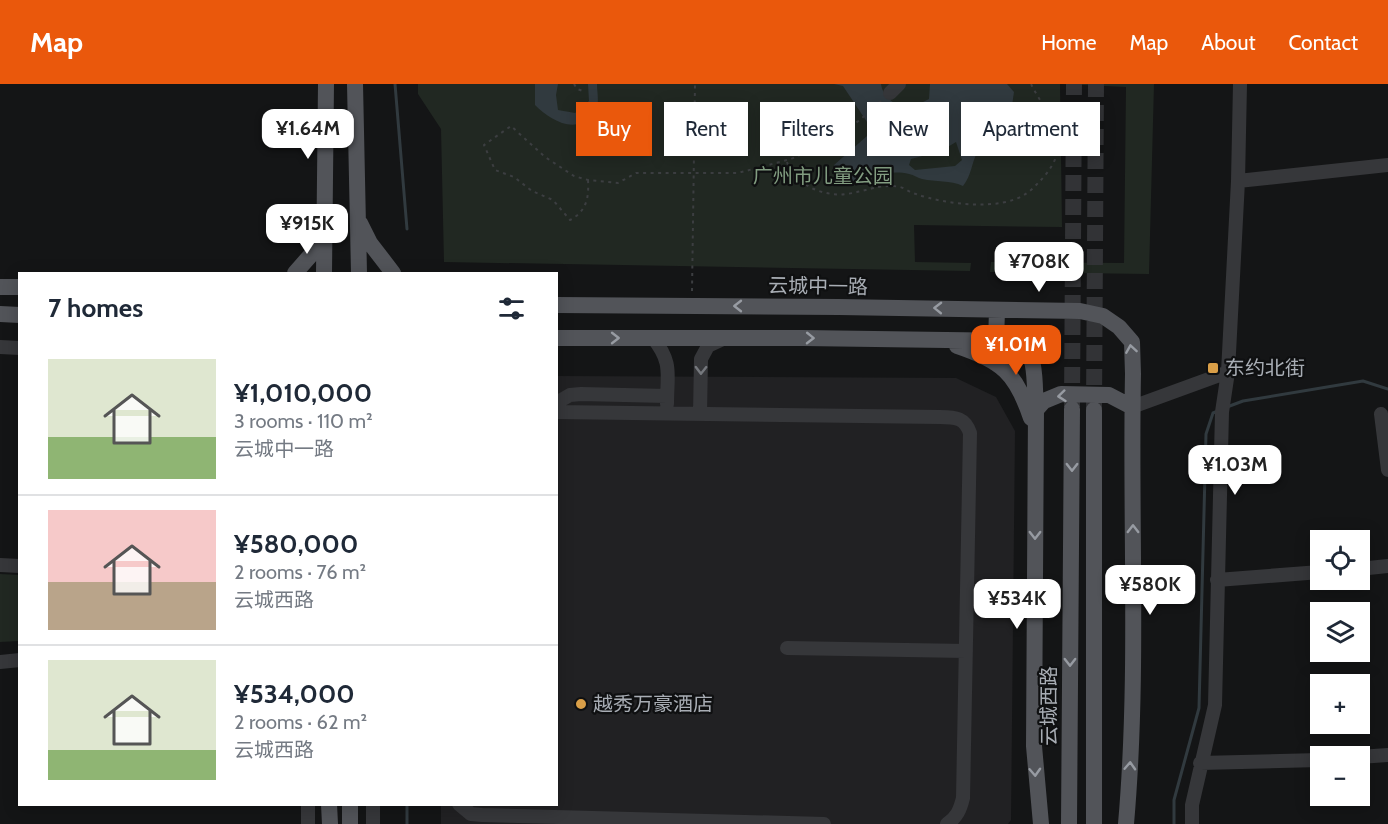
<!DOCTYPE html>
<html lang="en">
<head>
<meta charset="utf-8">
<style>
	:root { --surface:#fff; --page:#f2f2f3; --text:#1f2937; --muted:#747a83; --line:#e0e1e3; --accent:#ea580c }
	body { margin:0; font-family:Cabin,"Noto Sans SC",sans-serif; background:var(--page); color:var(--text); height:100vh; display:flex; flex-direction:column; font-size:22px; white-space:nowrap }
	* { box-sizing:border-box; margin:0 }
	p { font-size:20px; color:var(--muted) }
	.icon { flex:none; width:33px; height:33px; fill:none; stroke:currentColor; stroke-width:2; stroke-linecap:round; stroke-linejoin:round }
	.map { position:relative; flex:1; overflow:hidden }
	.side { position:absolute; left:18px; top:188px; width:540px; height:534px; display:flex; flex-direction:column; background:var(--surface); border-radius:0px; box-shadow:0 3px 15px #0003 }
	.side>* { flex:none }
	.hud { position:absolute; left:576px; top:18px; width:570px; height:54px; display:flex; gap:12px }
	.controls { position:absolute; left:1310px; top:446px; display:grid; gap:12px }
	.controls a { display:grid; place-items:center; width:60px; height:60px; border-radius:0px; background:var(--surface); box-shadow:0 3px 15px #0003; font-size:30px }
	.price { position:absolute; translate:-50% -51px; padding:0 14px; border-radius:12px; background:#fff; color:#222; font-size:20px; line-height:39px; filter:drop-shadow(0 2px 3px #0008) }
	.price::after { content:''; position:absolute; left:50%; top:36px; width:18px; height:14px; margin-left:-9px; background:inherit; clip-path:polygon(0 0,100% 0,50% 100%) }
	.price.active { background:var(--accent); color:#fff }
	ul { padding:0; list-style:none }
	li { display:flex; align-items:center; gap:18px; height:150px; padding:0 30px }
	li+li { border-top:2px solid var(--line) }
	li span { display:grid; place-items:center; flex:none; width:168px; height:120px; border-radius:0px; color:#555 }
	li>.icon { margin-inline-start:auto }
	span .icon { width:72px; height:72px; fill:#fffc; stroke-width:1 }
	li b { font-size:26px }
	h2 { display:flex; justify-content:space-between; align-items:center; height:72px; padding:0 30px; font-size:26px }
	.pill { padding:0 21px; border-radius:0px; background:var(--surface); box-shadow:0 3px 15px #0003; font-size:21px; line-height:54px }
	.pill.active { background:var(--accent); color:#fff }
	header { display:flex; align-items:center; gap:36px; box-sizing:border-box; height:84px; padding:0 30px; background:var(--accent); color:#fff }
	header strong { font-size:28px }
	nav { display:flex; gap:33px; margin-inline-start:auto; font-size:21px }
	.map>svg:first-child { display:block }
	.built { fill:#212123 }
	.green { fill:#212822 }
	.water { fill:#313a3f; fill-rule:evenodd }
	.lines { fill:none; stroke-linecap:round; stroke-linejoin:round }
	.stream { stroke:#313a3f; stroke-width:3 }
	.major-tunnel { stroke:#323336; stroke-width:16; stroke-dasharray:16 8; stroke-linecap:butt }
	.path { stroke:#3c3e41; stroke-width:2; stroke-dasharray:3 4.5; stroke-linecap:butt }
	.minor { stroke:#36373a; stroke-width:14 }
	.major { stroke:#525459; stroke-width:16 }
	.oneway { stroke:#979ba2 }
	.oneway2 { stroke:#75787d }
	.poi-dot { fill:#da9f48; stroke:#0f1011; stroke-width:2 }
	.labels { text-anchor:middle; stroke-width:4.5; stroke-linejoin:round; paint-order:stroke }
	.park-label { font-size:20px; fill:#829d81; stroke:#0f1011 }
	.street-label { font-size:20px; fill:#a8adb4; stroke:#0f1011 }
	.poi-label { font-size:20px; fill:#a8adb4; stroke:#0f1011; text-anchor:start }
</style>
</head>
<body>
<header>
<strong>Map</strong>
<nav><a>Home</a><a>Map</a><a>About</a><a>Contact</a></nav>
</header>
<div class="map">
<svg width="1388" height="740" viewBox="0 0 1388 740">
	<rect width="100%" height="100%" fill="#141516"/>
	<!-- built -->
	<path class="built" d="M557 292 956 294 996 313 1015 347 1011 736 1008 740H441V720H556Z"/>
	<!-- green -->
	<path class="green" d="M418 0H1154L1149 190 990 188 991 178 1124 179 1126 3 1060 0 1062 143 914 141 915 178 971 179 970 187 444 178 441 45 418 10Z
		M0 490 19 491V557L0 558Z"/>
	<!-- water -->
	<path class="water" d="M535 0H558L556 11 558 26 575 29 589 17 588 0H597C597 7 599 16 597 23 596 29 592 31 589 34 572 50 548 34 535 21Z
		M834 0H881C883 14 895 20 907 26L929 15 930 0H1007L1014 8C1012 20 1012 34 1002 44 995 52 984 57 978 67 971 79 972 91 963 102 950 96 936 98 922 95 918 94 914 91 909 90 889 85 868 93 850 102L837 94 834 81 867 52V38L843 2ZM956 58 962 76 955 82 915 86 909 81 911 75 941 67Z"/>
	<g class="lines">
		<!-- stream -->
		<path class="stream" d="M395 0 407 145
			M1227 323 1243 317 1363 297 1388 305
			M407 740V720
			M1174 740V716L1199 624 1206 350 1213 329 1218 327"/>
		<!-- major-tunnel -->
		<path class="major-tunnel" d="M1072 323 1074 0
			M1094 325 1096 0"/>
		<!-- path -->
		<path class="path" d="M574 0 577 5 583 7
			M787 78C794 100 823 113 846 110 865 108 880 99 900 103 905 104 910 109 916 110 944 120 1001 128 1027 109 1032 106 1036 101 1040 97 1049 88 1058 74 1059 61 1060 42 1039 17 1031 0
			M588 96C589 113 587 127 570 136L553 116 532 107 514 93 495 86 484 61 511 42 545 73 574 92 588 96 618 99 636 89H738L791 75 825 60 860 36 881 17
			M692 207 695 0"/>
		<!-- minor -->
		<path class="minor" d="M890 9 899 0
			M1238 97 1388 81
			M653 254C673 279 667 290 667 320
			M0 263 20 264
			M1228 288 1238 97 1240 0
			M556 319 570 311 581 310 667 312
			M1132 323 1228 288 1222 328 1215 621 1192 721V740
			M556 328 940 333C956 333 965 334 970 349L963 714C960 726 957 733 947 740
			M700 330 701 275 708 262 723 255
			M1381 330 1388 386
			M0 481 20 482
			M1359 485 1388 482
			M1217 496 1320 488
			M787 564 966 567
			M0 578 20 576
			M1359 673 1388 671
			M1200 679 1320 676
			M308 720V740
			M373 720V740
			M459 720 471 730 482 731 824 740"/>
		<!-- major -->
		<path class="major" d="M355 0 359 189
			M360 139 370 159 393 189
			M295 189 317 164 324 152
			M324 189 326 0
			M0 203H20
			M556 221 839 223 1080 227 1103 232 1119 243 1132 258 1133 290C1130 440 1139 591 1126 740
			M0 230 20 231
			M556 254H803L1020 257C1038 270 1034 305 1036 326L1034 662 1041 740
			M996 258 997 226
			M957 262C1002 277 1016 289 1031 334
			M1036 326 1044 317 1061 310 1109 311 1132 323
			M329 720 330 740
			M350 740V720
			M1069 740 1072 325
			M1094 740V326"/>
	</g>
	<!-- one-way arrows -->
	<defs><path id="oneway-chevron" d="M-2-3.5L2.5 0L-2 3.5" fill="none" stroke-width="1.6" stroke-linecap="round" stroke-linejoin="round" transform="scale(1.5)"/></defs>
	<g class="oneway">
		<use href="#oneway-chevron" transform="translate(738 222) rotate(180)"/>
		<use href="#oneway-chevron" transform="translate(938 224) rotate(-179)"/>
		<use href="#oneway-chevron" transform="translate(615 254)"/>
		<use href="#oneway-chevron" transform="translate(810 254) rotate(1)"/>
		<use href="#oneway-chevron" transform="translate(1131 265) rotate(-99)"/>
		<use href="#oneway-chevron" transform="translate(1062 312) rotate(174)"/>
		<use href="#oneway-chevron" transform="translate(1072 383) rotate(90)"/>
		<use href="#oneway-chevron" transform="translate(1133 445) rotate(-90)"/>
		<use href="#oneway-chevron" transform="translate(1035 451) rotate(90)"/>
		<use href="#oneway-chevron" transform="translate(1070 578) rotate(90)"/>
		<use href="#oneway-chevron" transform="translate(1130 682) rotate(-87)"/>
		<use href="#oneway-chevron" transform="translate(1035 688) rotate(87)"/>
	</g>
	<use class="oneway2" href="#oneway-chevron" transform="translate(701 286) rotate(91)"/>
	<!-- markers -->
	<g class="poi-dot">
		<rect x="1207" y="278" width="12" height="12" rx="3"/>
		<circle cx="581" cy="620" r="6"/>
	</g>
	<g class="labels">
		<!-- park labels -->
		<g class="park-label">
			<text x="823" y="99">广州市儿童公园</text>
		</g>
		<!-- street labels -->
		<g class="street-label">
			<text transform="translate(818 202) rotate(1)" y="7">云城中一路</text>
			<text transform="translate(1049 622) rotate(-90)" y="7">云城西路</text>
		</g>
		<!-- poi labels -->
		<g class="poi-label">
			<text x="1225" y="291">东约北街</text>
			<text x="593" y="627">越秀万豪酒店</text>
		</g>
	</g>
</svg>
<div class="controls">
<a><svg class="icon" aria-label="locate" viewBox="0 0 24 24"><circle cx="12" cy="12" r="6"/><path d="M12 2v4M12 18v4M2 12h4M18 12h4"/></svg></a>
<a><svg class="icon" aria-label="layers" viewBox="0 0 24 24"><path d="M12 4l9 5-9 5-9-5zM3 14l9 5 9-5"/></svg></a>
<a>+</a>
<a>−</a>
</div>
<b class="price" style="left:308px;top:76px">¥1.64M</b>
<b class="price" style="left:307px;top:171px">¥915K</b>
<b class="price" style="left:1039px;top:209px">¥708K</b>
<b class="price active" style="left:1016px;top:292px">¥1.01M</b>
<b class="price" style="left:1235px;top:412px">¥1.03M</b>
<b class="price" style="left:1150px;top:532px">¥580K</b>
<b class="price" style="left:1017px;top:546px">¥534K</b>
<div class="hud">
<a class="pill active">Buy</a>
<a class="pill">Rent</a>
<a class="pill">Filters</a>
<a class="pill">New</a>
<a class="pill">Apartment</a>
</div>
<section class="side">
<h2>7 homes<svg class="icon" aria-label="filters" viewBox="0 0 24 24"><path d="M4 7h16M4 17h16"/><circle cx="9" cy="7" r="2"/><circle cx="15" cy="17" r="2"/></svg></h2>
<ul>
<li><span style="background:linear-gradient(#dfe7d0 65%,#8fb573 0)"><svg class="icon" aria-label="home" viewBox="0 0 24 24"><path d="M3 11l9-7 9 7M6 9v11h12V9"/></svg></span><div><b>¥1,010,000</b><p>3 rooms · 110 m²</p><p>云城中一路</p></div></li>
<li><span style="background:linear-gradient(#f6c9c9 60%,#b9a48a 0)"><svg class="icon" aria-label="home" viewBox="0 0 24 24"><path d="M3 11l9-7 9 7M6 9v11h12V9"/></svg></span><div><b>¥580,000</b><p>2 rooms · 76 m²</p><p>云城西路</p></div></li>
<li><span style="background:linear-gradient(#dfe7d0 75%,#8fb573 0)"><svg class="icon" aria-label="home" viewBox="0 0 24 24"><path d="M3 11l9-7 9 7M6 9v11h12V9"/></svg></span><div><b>¥534,000</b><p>2 rooms · 62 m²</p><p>云城西路</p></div></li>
</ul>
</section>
</div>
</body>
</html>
